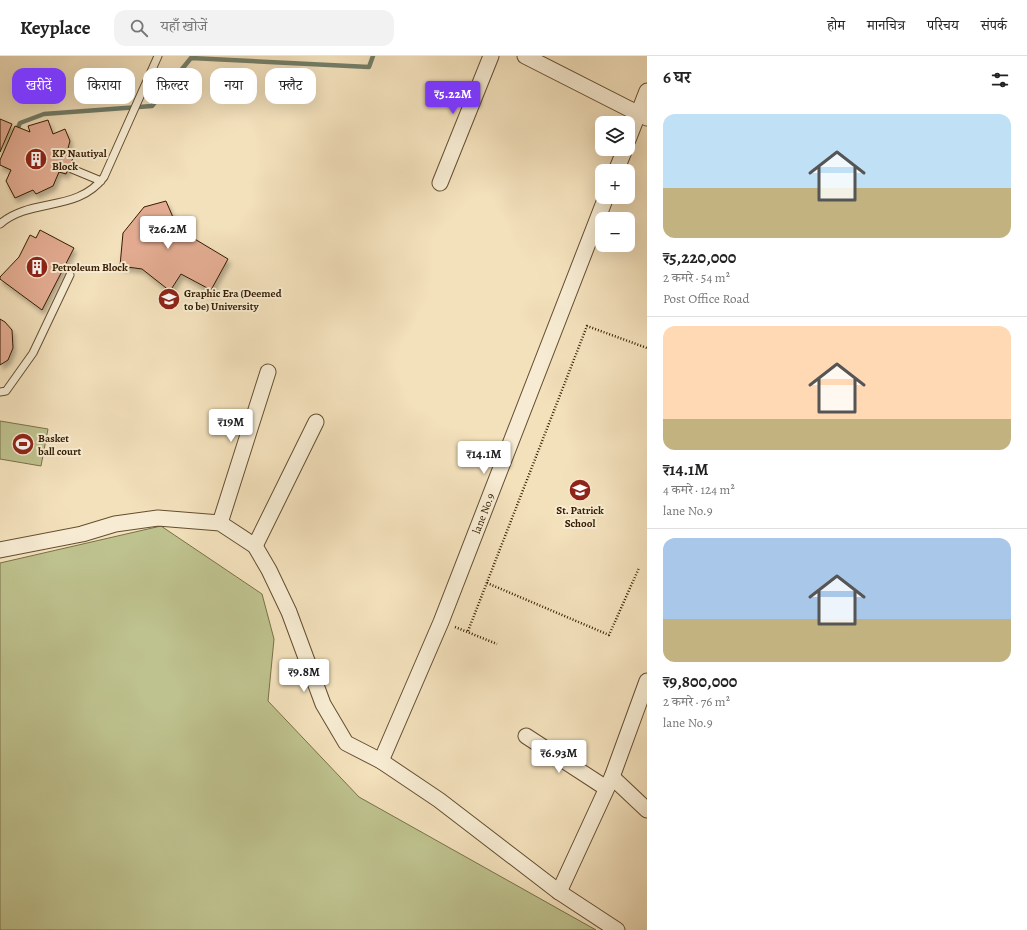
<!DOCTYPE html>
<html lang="hi">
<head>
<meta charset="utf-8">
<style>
	:root { --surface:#fff; --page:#f2f2f2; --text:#222; --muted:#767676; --line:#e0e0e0; --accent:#7c3aed }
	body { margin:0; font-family:Alegreya,"Noto Serif Devanagari",serif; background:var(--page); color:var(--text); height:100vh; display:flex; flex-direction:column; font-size:15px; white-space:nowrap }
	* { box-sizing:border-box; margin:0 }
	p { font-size:13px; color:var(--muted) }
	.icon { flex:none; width:22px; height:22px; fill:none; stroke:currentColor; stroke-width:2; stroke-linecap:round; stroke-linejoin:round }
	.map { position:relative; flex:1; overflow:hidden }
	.panel { display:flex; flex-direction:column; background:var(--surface); width:380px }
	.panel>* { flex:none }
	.guide { position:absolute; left:12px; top:12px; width:380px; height:36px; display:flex; gap:8px }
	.buttons { position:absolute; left:595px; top:60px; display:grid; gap:8px }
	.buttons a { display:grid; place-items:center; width:40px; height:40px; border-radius:8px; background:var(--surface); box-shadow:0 4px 16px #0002; font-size:20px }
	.price { position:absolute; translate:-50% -34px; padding:0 9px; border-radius:4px; background:#fff; color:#222; font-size:13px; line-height:26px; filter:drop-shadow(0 1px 2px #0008) }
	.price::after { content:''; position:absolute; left:50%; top:24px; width:12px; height:9px; margin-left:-6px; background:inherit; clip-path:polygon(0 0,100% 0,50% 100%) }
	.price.active { background:var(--accent); color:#fff }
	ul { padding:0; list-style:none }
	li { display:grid; align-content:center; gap:8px; height:212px; padding:0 16px }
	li+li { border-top:1px solid var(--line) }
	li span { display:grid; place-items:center; height:124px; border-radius:12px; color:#555 }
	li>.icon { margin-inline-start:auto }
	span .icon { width:72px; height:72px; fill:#fffc; stroke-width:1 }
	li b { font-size:17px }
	h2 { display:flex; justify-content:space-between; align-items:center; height:48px; padding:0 16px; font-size:17px }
	.chip { padding:0 14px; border-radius:12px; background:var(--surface); box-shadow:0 4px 16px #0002; font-size:14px; line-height:36px }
	.chip.active { background:var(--accent); color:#fff }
	header { display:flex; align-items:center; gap:24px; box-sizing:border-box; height:56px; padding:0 20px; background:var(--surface); border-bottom:1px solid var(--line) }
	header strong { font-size:19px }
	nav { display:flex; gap:22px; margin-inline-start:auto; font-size:14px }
	.search { width:280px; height:36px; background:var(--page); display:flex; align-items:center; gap:10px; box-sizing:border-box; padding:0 14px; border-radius:12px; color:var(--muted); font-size:15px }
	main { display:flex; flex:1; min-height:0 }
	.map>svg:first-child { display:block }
	.green { fill:#bec28e; stroke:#7a7048 }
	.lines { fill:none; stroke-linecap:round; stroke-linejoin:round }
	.stream { stroke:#737e69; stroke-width:4.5 }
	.building { fill:#e3ac92; stroke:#361d01; filter:url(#shadow) }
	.lane-casing { stroke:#654e30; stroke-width:9 }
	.street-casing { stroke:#654e30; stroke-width:17 }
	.path { stroke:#361d01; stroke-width:2.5; stroke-dasharray:1 2; stroke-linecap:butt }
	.lane { stroke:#f7ecd3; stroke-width:7 }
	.street { stroke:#f7ecd3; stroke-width:15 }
	.labels { text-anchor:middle; stroke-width:4; stroke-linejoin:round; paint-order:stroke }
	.poi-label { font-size:11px; font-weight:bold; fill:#361d01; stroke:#f7ecd3; text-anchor:start }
	.street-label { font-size:11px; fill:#361d01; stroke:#f7ecd3 }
</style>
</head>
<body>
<header>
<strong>Keyplace</strong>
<div class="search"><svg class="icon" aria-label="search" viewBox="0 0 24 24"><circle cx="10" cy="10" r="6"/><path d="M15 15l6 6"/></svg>यहाँ खोजें</div>
<nav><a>होम</a><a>मानचित्र</a><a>परिचय</a><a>संपर्क</a></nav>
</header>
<main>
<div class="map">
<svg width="647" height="874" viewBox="0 0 647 874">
	<defs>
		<filter id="shadow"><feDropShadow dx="2.5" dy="4.5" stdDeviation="2" flood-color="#0004"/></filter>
	</defs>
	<rect width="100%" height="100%" fill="#f3e1bc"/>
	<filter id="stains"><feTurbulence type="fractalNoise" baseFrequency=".005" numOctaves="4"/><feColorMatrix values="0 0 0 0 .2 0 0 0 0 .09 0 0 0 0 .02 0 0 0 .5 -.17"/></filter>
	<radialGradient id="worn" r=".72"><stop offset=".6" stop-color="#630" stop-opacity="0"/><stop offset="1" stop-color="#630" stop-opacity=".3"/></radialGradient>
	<!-- green -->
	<path class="green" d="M0 365 48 373 41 410 0 403Z
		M161 470 262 538 274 583 268 645 359 741 596 874H0V507Z"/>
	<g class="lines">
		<!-- stream -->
		<path class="stream" d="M16 76 20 67 44 58 152 50 191 2 369 11 373 0"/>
	</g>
	<!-- building -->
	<path class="building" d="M0 63 12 68 0 96Z
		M48 64 53 78 65 73 70 85 66 99 73 102 66 118 59 116 53 130 36 138 33 134 15 142 6 125 11 114 0 109V104L15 70 30 76 28 70Z
		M166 145 178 173 228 203 211 234 181 218 170 235 142 213 120 210 123 177 144 151Z
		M40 174 74 192 42 254 0 223V221L19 201 30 179 36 182Z
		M0 263 5 266 12 274 13 292 8 304 0 309Z"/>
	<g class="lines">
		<!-- lane casing -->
		<g class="lane-casing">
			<path id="lane" d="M72 113 101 125
				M0 168C31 141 77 157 104 121L158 0
				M0 336 6 335 33 297 70 219"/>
		</g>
		<!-- street casing -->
		<g class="street-casing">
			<g id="street">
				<path d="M525 0 647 62"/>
				<path d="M628 84 647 35"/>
				<path d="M616 115 625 93"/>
				<path d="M440 127 491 0"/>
				<path d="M220 467 268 316"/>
				<path d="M255 490 316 366"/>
				<path d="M0 494 82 478 115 468 158 462 220 467 255 490 269 514 289 556 323 648 346 687 381 705 439 744 559 836 617 874"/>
				<path d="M526 680 606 732"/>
				<path id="s1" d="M381 705 441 566 606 141"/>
				<path d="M612 721 647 754"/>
				<path d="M559 836 612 721 647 625"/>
			</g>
		</g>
		<!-- path -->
		<path class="path" d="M487 527 609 579 639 512
			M455 571 497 588
			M468 575 587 270 647 292"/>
		<!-- lane -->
		<use href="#lane" class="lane"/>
		<!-- street -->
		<use href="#street" class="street"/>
	</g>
	<!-- icons -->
	<defs>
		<g id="building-disc" transform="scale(1.15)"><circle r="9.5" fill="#8f2418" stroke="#f7ecd3"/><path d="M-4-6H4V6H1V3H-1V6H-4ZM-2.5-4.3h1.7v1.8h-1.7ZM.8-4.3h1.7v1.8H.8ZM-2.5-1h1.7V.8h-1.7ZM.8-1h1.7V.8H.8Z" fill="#fff"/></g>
		<g id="university-disc" transform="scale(1.15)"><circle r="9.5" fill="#8f2418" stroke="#f7ecd3"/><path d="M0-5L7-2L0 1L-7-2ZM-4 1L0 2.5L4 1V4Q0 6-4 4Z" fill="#fff"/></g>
		<g id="stadium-disc" transform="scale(1.15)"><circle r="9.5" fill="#8f2418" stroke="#f7ecd3"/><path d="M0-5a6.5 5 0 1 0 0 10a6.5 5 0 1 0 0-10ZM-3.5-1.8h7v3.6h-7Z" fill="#fff"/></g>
		<g id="school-disc" transform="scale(1.15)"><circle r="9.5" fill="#8f2418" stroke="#f7ecd3"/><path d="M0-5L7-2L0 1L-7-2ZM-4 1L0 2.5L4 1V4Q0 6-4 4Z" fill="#fff"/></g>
	</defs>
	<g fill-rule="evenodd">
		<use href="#building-disc" x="36" y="103"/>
		<use href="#building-disc" x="37" y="211"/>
		<use href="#university-disc" x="169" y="243"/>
		<use href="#stadium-disc" x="23" y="388"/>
		<use href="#school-disc" x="580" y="434"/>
	</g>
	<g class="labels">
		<!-- poi labels -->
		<g class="poi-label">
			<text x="52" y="101">KP Nautiyal<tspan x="52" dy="13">Block</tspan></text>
			<text x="52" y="215">Petroleum Block</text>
			<text x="184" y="241">Graphic Era (Deemed<tspan x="184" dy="13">to be) University</tspan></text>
			<text x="38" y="386">Basket<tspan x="38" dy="13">ball court</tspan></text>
			<text x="580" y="458" text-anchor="middle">St. Patrick<tspan x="580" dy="13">School</tspan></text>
		</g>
		<!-- street labels -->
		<g class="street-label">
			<text dy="4" stroke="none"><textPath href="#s1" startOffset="268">lane No.9</textPath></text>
		</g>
	</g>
	<rect width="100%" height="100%" filter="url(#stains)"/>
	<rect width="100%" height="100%" fill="url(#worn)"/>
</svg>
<div class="buttons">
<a><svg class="icon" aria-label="layers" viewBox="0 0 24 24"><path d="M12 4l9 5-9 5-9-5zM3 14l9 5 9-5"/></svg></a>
<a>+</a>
<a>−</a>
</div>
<b class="price active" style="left:453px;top:59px">₹5.22M</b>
<b class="price" style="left:168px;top:194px">₹26.2M</b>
<b class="price" style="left:231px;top:387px">₹19M</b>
<b class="price" style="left:484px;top:419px">₹14.1M</b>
<b class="price" style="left:304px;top:637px">₹9.8M</b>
<b class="price" style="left:559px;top:718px">₹6.93M</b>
<div class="guide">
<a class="chip active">खरीदें</a>
<a class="chip">किराया</a>
<a class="chip">फ़िल्टर</a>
<a class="chip">नया</a>
<a class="chip">फ़्लैट</a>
</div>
</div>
<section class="panel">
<h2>6 घर<svg class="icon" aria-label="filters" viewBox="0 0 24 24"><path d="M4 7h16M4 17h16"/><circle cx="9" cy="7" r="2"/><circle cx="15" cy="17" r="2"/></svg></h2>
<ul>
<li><span style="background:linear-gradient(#bfe0f5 60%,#c2b280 0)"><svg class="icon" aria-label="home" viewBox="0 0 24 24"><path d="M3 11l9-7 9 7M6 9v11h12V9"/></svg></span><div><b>₹5,220,000</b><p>2 कमरे · 54 m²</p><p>Post Office Road</p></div></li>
<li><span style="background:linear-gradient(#ffd9b3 75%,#c2b280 0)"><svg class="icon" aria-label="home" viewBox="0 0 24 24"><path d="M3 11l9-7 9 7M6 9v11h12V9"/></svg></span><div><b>₹14.1M</b><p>4 कमरे · 124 m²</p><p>lane No.9</p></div></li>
<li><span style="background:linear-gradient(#a9c7e8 65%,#c2b280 0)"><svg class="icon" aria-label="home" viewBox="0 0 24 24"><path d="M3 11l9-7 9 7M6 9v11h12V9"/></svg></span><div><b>₹9,800,000</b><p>2 कमरे · 76 m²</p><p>lane No.9</p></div></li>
</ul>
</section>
</main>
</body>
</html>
